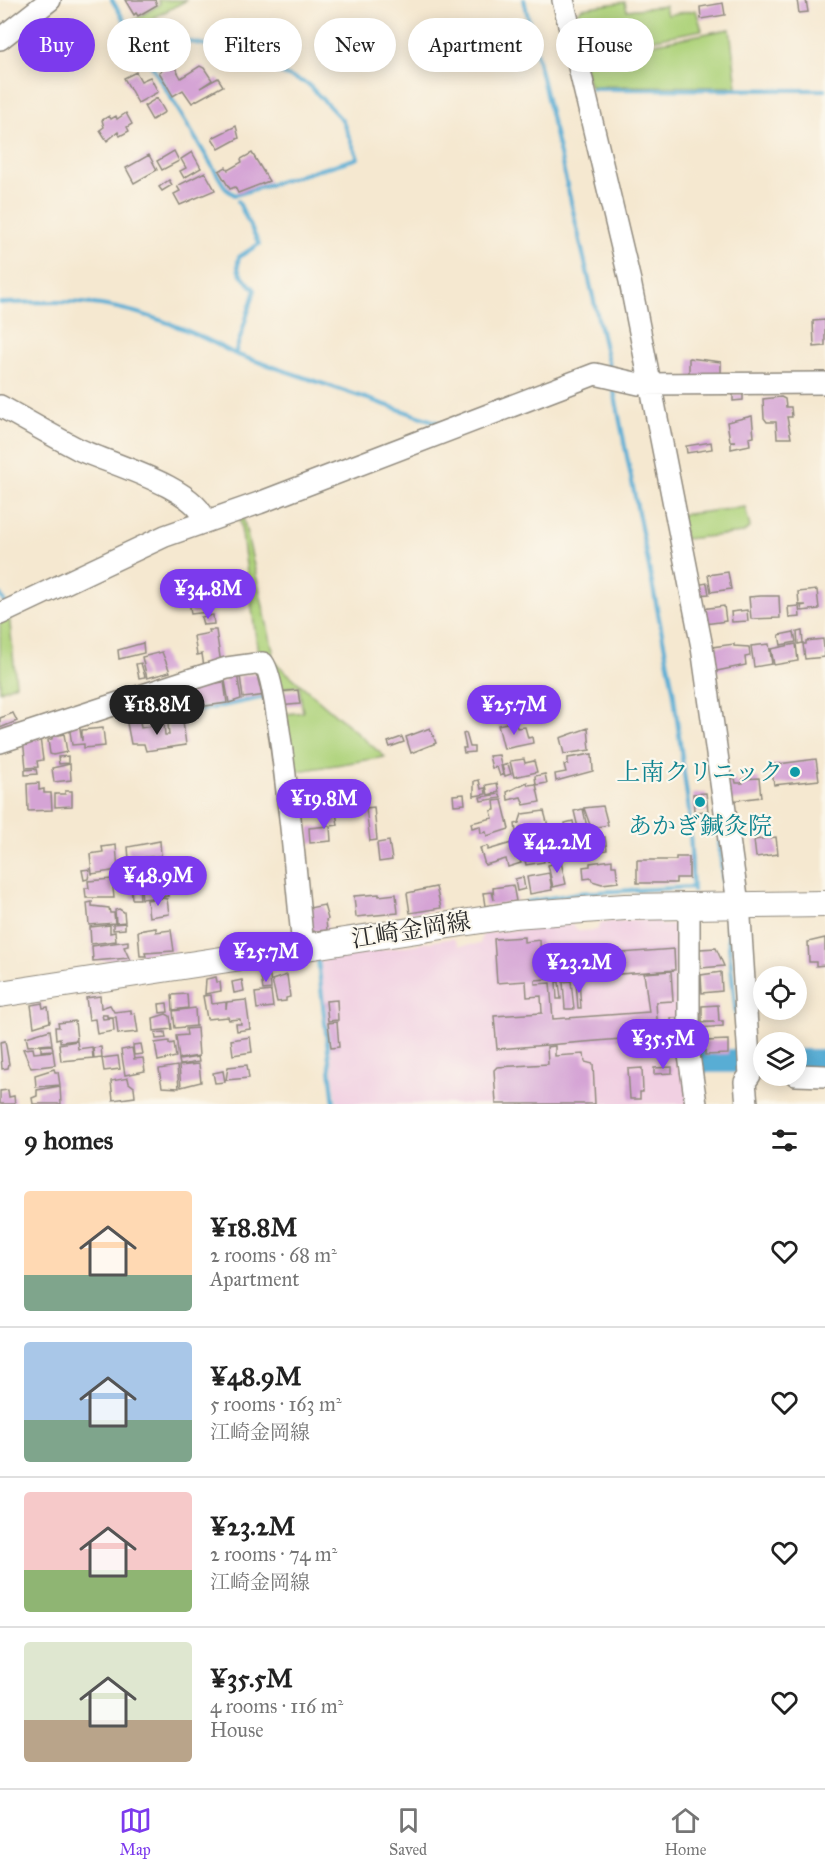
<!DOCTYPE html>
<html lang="en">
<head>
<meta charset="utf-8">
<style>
	:root { --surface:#fff; --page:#f2f2f2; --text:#222; --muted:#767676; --line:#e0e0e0; --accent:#7c3aed }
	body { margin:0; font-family:"IM FELL Great Primer","Noto Serif JP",serif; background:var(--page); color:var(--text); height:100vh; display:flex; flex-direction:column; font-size:22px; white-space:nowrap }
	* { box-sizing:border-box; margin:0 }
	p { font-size:20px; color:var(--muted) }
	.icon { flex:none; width:33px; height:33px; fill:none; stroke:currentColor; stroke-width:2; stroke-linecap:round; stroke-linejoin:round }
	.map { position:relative; height:1104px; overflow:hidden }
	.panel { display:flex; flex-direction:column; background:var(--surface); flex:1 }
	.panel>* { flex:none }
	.banner { position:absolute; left:18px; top:18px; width:789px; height:54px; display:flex; gap:12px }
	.tools { position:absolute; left:753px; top:966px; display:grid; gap:12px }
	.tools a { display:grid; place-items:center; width:54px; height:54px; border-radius:50%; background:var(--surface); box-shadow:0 3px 15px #0003; font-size:30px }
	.price { position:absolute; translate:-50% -51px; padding:0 14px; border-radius:21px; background:var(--accent); color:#fff; font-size:20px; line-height:39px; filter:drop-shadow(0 2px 3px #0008) }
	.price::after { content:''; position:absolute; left:50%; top:36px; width:18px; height:14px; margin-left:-9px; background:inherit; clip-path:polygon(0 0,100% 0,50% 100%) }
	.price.selected { background:#222; color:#fff }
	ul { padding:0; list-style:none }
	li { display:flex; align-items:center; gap:18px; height:150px; padding:0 24px }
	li+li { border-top:2px solid var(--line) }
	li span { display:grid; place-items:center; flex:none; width:168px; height:120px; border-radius:6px; color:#555 }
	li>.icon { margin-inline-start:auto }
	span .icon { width:72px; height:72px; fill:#fffc; stroke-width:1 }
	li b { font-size:26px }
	h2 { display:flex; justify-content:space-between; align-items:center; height:72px; padding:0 24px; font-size:26px }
	.tag { padding:0 21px; border-radius:27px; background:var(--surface); box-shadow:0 3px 15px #0003; font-size:21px; line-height:54px }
	.tag.selected { background:var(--accent); color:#fff }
	.tabs { display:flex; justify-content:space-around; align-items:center; height:84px; border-top:2px solid var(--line); background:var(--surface); font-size:16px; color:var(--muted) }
	.tabs a { display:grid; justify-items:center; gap:3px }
	.tabs .selected { color:var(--accent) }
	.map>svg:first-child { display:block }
	.built { fill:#f1d0e2 }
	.green { fill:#afd37c; stroke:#6d7f54; stroke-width:1.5 }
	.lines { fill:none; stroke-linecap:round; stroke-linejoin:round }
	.stream { stroke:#58add4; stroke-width:4 }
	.river { stroke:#58add4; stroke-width:24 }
	.building { fill:#d5a4d5 }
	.minor-casing { stroke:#908a7e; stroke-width:24 }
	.major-casing { stroke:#908a7e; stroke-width:28 }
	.minor { stroke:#fff; stroke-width:21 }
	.major { stroke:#fff; stroke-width:26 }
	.culture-dot { fill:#0f9aa8; stroke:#fbf7ec; stroke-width:2 }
	.labels { text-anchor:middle; stroke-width:4.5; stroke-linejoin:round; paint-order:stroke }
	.culture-label { font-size:24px; fill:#0d838f; stroke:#fbf7ec; text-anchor:end }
	.street-label { font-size:24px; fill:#2b2b2b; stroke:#fbf7ec }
</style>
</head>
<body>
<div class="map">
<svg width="825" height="1104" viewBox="0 0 825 1104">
	<rect width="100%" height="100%" fill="#fbf7ec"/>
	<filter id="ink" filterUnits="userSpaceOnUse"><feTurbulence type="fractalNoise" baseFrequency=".0167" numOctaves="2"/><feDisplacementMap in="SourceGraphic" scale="12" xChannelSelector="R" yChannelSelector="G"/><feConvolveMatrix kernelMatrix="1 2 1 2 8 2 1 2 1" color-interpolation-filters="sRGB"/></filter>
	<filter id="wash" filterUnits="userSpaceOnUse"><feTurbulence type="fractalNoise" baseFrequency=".008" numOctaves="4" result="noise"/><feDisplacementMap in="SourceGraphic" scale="24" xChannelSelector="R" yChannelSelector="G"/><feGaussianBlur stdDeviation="1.35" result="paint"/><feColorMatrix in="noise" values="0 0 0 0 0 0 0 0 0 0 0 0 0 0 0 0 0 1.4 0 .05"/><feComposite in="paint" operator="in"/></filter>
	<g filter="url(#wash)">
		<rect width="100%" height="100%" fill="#f5e8d0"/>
		<!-- built -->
		<path class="built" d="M659 919 661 925 686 924 692 1104H337L320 960 453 938 459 946 480 944 483 933 572 924 579 931 597 930 601 922Z"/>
		<!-- green -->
		<path class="green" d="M158 0H187L133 29 129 23 160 4Z
			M625 2 627 10 665 6 667 15 696 10 702 30 582 53 574 16 582 8Z
			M730 29 737 87 589 86 582 57Z
			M745 507 750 527 743 533 685 539 680 515Z
			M242 512 273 651 270 659 259 656 257 646 239 513Z
			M9 614 16 684 0 691V618Z
			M271 659 385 757 287 773 279 715 303 712 299 686 275 689Z"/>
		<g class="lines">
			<!-- stream -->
			<path class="stream" d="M112 0 226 189 235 195
				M524 0 610 370
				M140 32 211 46 308 84 342 120 358 158 235 195
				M592 89 825 90
				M238 201 259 244 239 257C234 274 245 278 255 290L235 354 442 424
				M0 303C33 303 69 300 101 305 147 312 195 332 235 354
				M613 386 673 689 689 811 693 891
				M0 594 6 605
				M183 688 189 713 265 697
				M719 841 723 885
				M526 902 578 893 692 887
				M727 926 736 1015
				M318 961 334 1104
				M761 1051H764
				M796 1051H825
				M698 1054 703 1061 701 1068
				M739 1055V1078"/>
			<!-- river -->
			<path class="river" d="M703 1061H741
				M796 1064 825 1065"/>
		</g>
		<g id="blocks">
			<!-- building -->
			<path class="building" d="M125 0H155L157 5 138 16 136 13 134 15Z
				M797 0H806L808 12 799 13Z
				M723 3 725 15 701 19 700 7Z
				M173 64 181 78 200 66 204 68 212 80 200 88 218 78 223 86 192 103 183 90 173 96 159 72Z
				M136 72 141 81 150 77 158 92 138 103 124 78Z
				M157 98 165 112 152 120 144 106Z
				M126 113 132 124 127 127 129 131 120 136 118 132 107 141 100 130 104 127 102 120 109 116 111 119 116 116 117 119Z
				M236 126 239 138 219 149 212 138Z
				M174 151 179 161 162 170 157 161Z
				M192 152 201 168 184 178 180 171 186 168 181 159Z
				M252 153 269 181 238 193 235 187 230 189 219 171 226 167 228 170 242 162 241 159Z
				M149 155 157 170 134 183 126 168Z
				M205 172 215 190 180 205 174 194 180 191 177 186Z
				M169 180 172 185 162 191 159 187Z
				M825 320V346L814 347 813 321Z
				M689 358 721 362V380L689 379Z
				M733 394H743V400L733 401Z
				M781 397 785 399 786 407H791L792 417H787L791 438H777L776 422H767L764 418 763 399Z
				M752 416 754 437 749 438 750 445 731 449V442L736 441H730L727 422Z
				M711 442 712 449 687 453 686 446Z
				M728 572 731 589 711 592 708 575Z
				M707 583 709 594 697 595 696 585Z
				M207 589 208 612 191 614 188 593Z
				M817 590 819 609 802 611 801 606 806 605H799L798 592Z
				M761 596H779L780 618 751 619 749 597Z
				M724 606 726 621 705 624 702 609Z
				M799 606 800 617 789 618 788 607Z
				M747 610 748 621 732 622 731 612Z
				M213 615 214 624 203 625 201 617Z
				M209 630H216L221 664 204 667 202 654 197 655 194 636 210 633Z
				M802 631 803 643 798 644 797 632Z
				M794 632 796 642 781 645 779 635Z
				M823 639 825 657 805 659 803 644H806V641Z
				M143 643 144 653 119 659 118 650Z
				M734 644V646L749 647 750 656 745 657 746 665 712 672V647Z
				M769 644 772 664 754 667 751 646Z
				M796 644 798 661 774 665 771 649Z
				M162 652 170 672 147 678 142 657Z
				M141 663 145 677 139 678 136 664Z
				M237 673 241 699 229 703 224 675Z
				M263 673 266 695 243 698 240 676Z
				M210 681V684L224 682 227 703 191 708 187 684Z
				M298 690 300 704 278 706 277 692Z
				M183 703 185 715 174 717 172 705Z
				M13 713 17 721 0 728V718Z
				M140 721 141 728 164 724 165 735H169L168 724 183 721 186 745 146 751 144 744H131L127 723Z
				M515 721 517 728 525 727 528 738 532 737 533 743 504 749 498 725Z
				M79 724 82 741V730L103 728 105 746 84 748V744L72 745 69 725Z
				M430 728 436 743 411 753 406 737Z
				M588 728 590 750 564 754 560 738Z
				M59 731V735L64 734 67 752 53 755 50 754 48 740 52 739V732Z
				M466 733 470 747H474V752L464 753 463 748H466L463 734Z
				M402 737 404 742 390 747 388 742Z
				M40 738 43 760 37 761 38 767 26 768 23 739Z
				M592 754 593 771 556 781 555 774 566 772 564 765 568 764V758Z
				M499 755 503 775 500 776 497 767 492 768 489 756Z
				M68 756V763L59 764 58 757Z
				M524 759 525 763 534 761 537 772 514 777 510 761Z
				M816 759 819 780 774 785 771 765Z
				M70 764 71 780 54 782 52 768Z
				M508 764 511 774 505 776 502 766Z
				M36 769 37 774 25 775V770Z
				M545 774 547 783 536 785 535 776Z
				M735 778 736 783H743V779L759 778 761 797 730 801 726 780Z
				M479 780 481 789 485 788 486 794 474 796V781Z
				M527 782 528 785 536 784 540 802 524 805 521 797 508 800 507 792Z
				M39 783V790L44 789V793H51L52 810 28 811 27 784Z
				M497 783 499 792 488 795 486 785Z
				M65 791H72V806L55 807V794H65Z
				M706 793 708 811 694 812 693 794Z
				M464 794 465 804 454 805 453 795Z
				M500 794 501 798 481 801 480 797Z
				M502 800 509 829 487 836 486 832 481 833 480 826 472 828 471 823 493 818 491 811 495 810 494 801Z
				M603 806 608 825 591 828 584 808Z
				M374 807 377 840 370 841 366 808Z
				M583 809 587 827 578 828 574 811Z
				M544 811 549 830 543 831 544 834 528 838 524 835 522 826 520 827 521 839H517L515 824 519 823 522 814Z
				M336 812 338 825 330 826 331 841 310 843 309 828 328 826 323 814Z
				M573 821 575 832 567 834 565 823Z
				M605 837 607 850 586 854 584 841Z
				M776 837 778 854 756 857 754 840Z
				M160 841 161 856 129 859 128 847Z
				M389 841 392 860 379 862 377 843Z
				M515 842 521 863 508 867 506 859 485 865 480 848 488 846V850Z
				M116 845 118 870 92 874 90 854 103 852 102 847Z
				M556 848 558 859 548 861 546 850Z
				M542 850 544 862 526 865 524 854Z
				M676 857H689V878H676V883H637V860H676Z
				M164 859 165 875 144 877 145 884 135 885 133 862Z
				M612 860V866H616L618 882 602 884 592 881 591 878 584 879 583 867 590 866V863Z
				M561 862 566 884 553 887 548 865Z
				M90 869 88 879 84 880 82 870Z
				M549 873 552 890 530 894 527 877Z
				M523 877 525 889 517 891 515 879Z
				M112 879 114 898H86L85 888H89L88 881Z
				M166 880 168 896 142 899 141 890H144V886L152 885 151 881Z
				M513 885 516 901 485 906 483 893 492 892 494 900 493 888Z
				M139 886 140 899H132L131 887Z
				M436 887 441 908 410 913 407 893Z
				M379 894V896L396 894 398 913 356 917 354 896Z
				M162 898 167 899 169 914 149 917 147 900Z
				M92 902V906L109 908 110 913H114L115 923 89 925 87 903Z
				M324 905 328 919 326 920 327 930 307 932 309 908Z
				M119 909 124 912 125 922 116 923 115 910Z
				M125 923V929L113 930V924Z
				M110 925V933L115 932 116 941 91 944 90 927Z
				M156 928V932L171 930 174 951 145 953 146 956H140L138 931Z
				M524 937V942L540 940 541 959 674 949 675 970 535 980V984L550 983 553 1019 649 1012 644 973 671 971 673 1001 656 1002 658 1036 497 1049 494 1016 542 1013 541 996 527 997 526 981 497 983 494 939Z
				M825 938V965L816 966V962H809L808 942Z
				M128 941V946L124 947 129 958 93 961 92 946Z
				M716 948 724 966 701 968 700 949Z
				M721 972 722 991 702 993 701 975Z
				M287 975 290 997 286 998V1001L277 1002 272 980Z
				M270 976 271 989 263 990 261 977Z
				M216 977 217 982H220L221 991 205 994 206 979Z
				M242 980 244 991 234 993 232 982Z
				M579 980 581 1008H578L576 981Z
				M571 981 574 1009H565L563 982Z
				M556 982H559L561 999H557Z
				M271 991 273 1007 257 1009 255 993Z
				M187 994 188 1008 173 1010 172 995Z
				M211 995 212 1004 226 1002V1009L227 1002 246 1000 250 1029 237 1031 236 1024H241L240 1019 229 1020 228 1017 207 1019 203 996Z
				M100 996 101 1008 110 1005 114 1012 131 1010V1014L135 1013 138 1032 118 1034 116 1017H107V1015H102L103 1019 113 1018 114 1031 97 1034 95 1019 89 1020 86 998Z
				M337 1000 338 1020 328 1021 326 1001Z
				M42 1003 43 1008 48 1007 50 1022 34 1027 31 1005Z
				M167 1003 168 1012 160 1013 159 1004Z
				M718 1005 719 1021H723V1026L700 1028V1023L715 1022H702V1006Z
				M195 1008 196 1026 175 1028 173 1011Z
				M166 1014 170 1016 172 1029 154 1031 153 1018Z
				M684 1017V1029L672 1030 671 1018Z
				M75 1021 77 1040 60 1042V1038L56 1039 55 1027H59L58 1023Z
				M337 1022 339 1047 331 1048 328 1023Z
				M197 1028 199 1056 179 1059 176 1036 187 1035 186 1029Z
				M50 1030 52 1044 28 1046 26 1037Z
				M165 1032 166 1038 156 1039 155 1033Z
				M250 1037 252 1052 233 1055 231 1040Z
				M728 1040V1054L705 1055V1041Z
				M5 1041 9 1064 8 1068 2 1069 0 1042Z
				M77 1041 78 1049 92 1047 93 1058 61 1061 59 1044Z
				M169 1041V1044L174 1043 176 1057 158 1061 155 1043Z
				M671 1043H682L683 1054 671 1055Z
				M141 1044 143 1054 134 1055 133 1045Z
				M52 1045 53 1050 41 1051V1046Z
				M555 1046V1056L584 1054 585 1062 593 1064 595 1104H496L494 1070 497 1067 548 1064 547 1047Z
				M101 1047 102 1057 94 1058 93 1048Z
				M33 1048 34 1053 53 1051 55 1065 31 1068 23 1049Z
				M132 1048 134 1059 143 1058 145 1071 125 1075 121 1050Z
				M118 1056 120 1069 104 1071 102 1058Z
				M198 1057 199 1062 180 1065 179 1060Z
				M199 1064 201 1082 181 1087 179 1066Z
				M247 1065 249 1078 226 1080 228 1067Z
				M177 1066 179 1088 162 1087 159 1069Z
				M672 1067V1073L654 1074V1068Z
				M642 1068 643 1092H640V1099H630L628 1069Z
				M54 1069 55 1072H58L60 1085 36 1087 35 1075Z
				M223 1071 225 1082 215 1083 213 1073Z
				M128 1078 129 1083 134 1087 135 1097 113 1100 111 1081Z
				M60 1086 61 1104H33L32 1098 37 1096V1090Z
				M8 1090 9 1097 14 1096 15 1104H0V1091Z"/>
		</g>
	</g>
	<g filter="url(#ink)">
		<use href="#blocks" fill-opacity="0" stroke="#908a7e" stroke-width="1.5"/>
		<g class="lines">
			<!-- minor casing -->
			<g class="minor-casing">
				<path id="minor" d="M563 0 630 281 702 647 740 918 750 1075 745 1082 747 1104
					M0 39 50 0
					M0 406C26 420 52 436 78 449 107 463 197 487 205 521
					M0 614 165 536 259 503 595 374 639 384 825 383
					M0 742 192 679 227 668 263 663C279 677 299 909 303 947
					M689 906V1055L696 1104
					M796 1075 825 1076"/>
			</g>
			<!-- major casing -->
			<g class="major-casing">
				<path id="major" d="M0 994 514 915 625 907 825 904"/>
			</g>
			<!-- minor -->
			<use href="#minor" class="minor"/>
			<!-- major -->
			<use href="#major" class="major"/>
		</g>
	</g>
	<!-- markers -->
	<g class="culture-dot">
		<circle cx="795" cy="772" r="6"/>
		<circle cx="700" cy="802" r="6"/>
	</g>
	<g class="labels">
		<!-- culture labels -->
		<g class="culture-label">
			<text x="783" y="780">上南クリニック</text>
			<text x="700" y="834" text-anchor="middle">あかぎ鍼灸院</text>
		</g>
		<!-- street labels -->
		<g class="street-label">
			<text transform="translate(411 930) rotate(-9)" y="8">江崎金岡線</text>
		</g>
	</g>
</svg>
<div class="tools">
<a><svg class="icon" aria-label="locate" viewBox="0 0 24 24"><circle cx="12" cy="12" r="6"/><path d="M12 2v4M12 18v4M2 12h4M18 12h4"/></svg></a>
<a><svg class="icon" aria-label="layers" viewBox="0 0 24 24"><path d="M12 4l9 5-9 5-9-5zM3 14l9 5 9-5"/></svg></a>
</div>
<b class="price" style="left:208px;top:620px">¥34.8M</b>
<b class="price selected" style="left:157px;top:736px">¥18.8M</b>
<b class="price" style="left:514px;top:736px">¥25.7M</b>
<b class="price" style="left:324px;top:830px">¥19.8M</b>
<b class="price" style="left:557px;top:874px">¥42.2M</b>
<b class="price" style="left:158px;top:907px">¥48.9M</b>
<b class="price" style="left:266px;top:983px">¥25.7M</b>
<b class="price" style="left:579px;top:994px">¥23.2M</b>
<b class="price" style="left:663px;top:1070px">¥35.5M</b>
<div class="banner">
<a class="tag selected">Buy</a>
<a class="tag">Rent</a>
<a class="tag">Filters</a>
<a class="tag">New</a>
<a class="tag">Apartment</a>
<a class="tag">House</a>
</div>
</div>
<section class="panel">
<h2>9 homes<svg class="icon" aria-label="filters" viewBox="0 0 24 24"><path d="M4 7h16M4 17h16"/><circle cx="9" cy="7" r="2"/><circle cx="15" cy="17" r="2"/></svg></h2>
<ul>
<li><span style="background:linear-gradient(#ffd9b3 70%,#7fa58c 0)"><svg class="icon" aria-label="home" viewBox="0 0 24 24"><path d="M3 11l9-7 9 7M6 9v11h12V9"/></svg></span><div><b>¥18.8M</b><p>2 rooms · 68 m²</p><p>Apartment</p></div><svg class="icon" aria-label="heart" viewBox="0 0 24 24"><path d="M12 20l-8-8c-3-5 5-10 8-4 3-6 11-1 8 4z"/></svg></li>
<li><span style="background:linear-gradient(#a9c7e8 65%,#7fa58c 0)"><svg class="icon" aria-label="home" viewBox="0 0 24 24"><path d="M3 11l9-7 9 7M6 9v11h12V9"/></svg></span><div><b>¥48.9M</b><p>5 rooms · 163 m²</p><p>江崎金岡線</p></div><svg class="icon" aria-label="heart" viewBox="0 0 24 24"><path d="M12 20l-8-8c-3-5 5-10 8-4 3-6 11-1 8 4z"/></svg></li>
<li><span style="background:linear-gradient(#f6c9c9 65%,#8fb573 0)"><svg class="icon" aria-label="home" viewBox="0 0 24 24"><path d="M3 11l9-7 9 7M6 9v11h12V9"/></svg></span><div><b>¥23.2M</b><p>2 rooms · 74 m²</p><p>江崎金岡線</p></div><svg class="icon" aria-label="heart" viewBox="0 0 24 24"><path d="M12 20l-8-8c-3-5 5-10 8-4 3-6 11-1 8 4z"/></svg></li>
<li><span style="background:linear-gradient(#dfe7d0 65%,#b9a48a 0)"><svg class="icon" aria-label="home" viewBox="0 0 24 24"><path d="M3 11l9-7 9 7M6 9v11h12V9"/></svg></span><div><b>¥35.5M</b><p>4 rooms · 116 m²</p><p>House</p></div><svg class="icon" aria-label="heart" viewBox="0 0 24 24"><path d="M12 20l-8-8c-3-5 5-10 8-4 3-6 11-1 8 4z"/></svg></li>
</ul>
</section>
<nav class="tabs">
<a class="selected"><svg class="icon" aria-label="map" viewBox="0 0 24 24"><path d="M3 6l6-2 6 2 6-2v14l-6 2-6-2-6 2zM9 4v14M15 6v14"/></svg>Map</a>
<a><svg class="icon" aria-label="saved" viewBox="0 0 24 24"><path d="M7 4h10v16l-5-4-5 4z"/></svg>Saved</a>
<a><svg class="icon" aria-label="home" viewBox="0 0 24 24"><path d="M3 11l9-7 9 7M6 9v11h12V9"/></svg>Home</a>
</nav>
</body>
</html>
